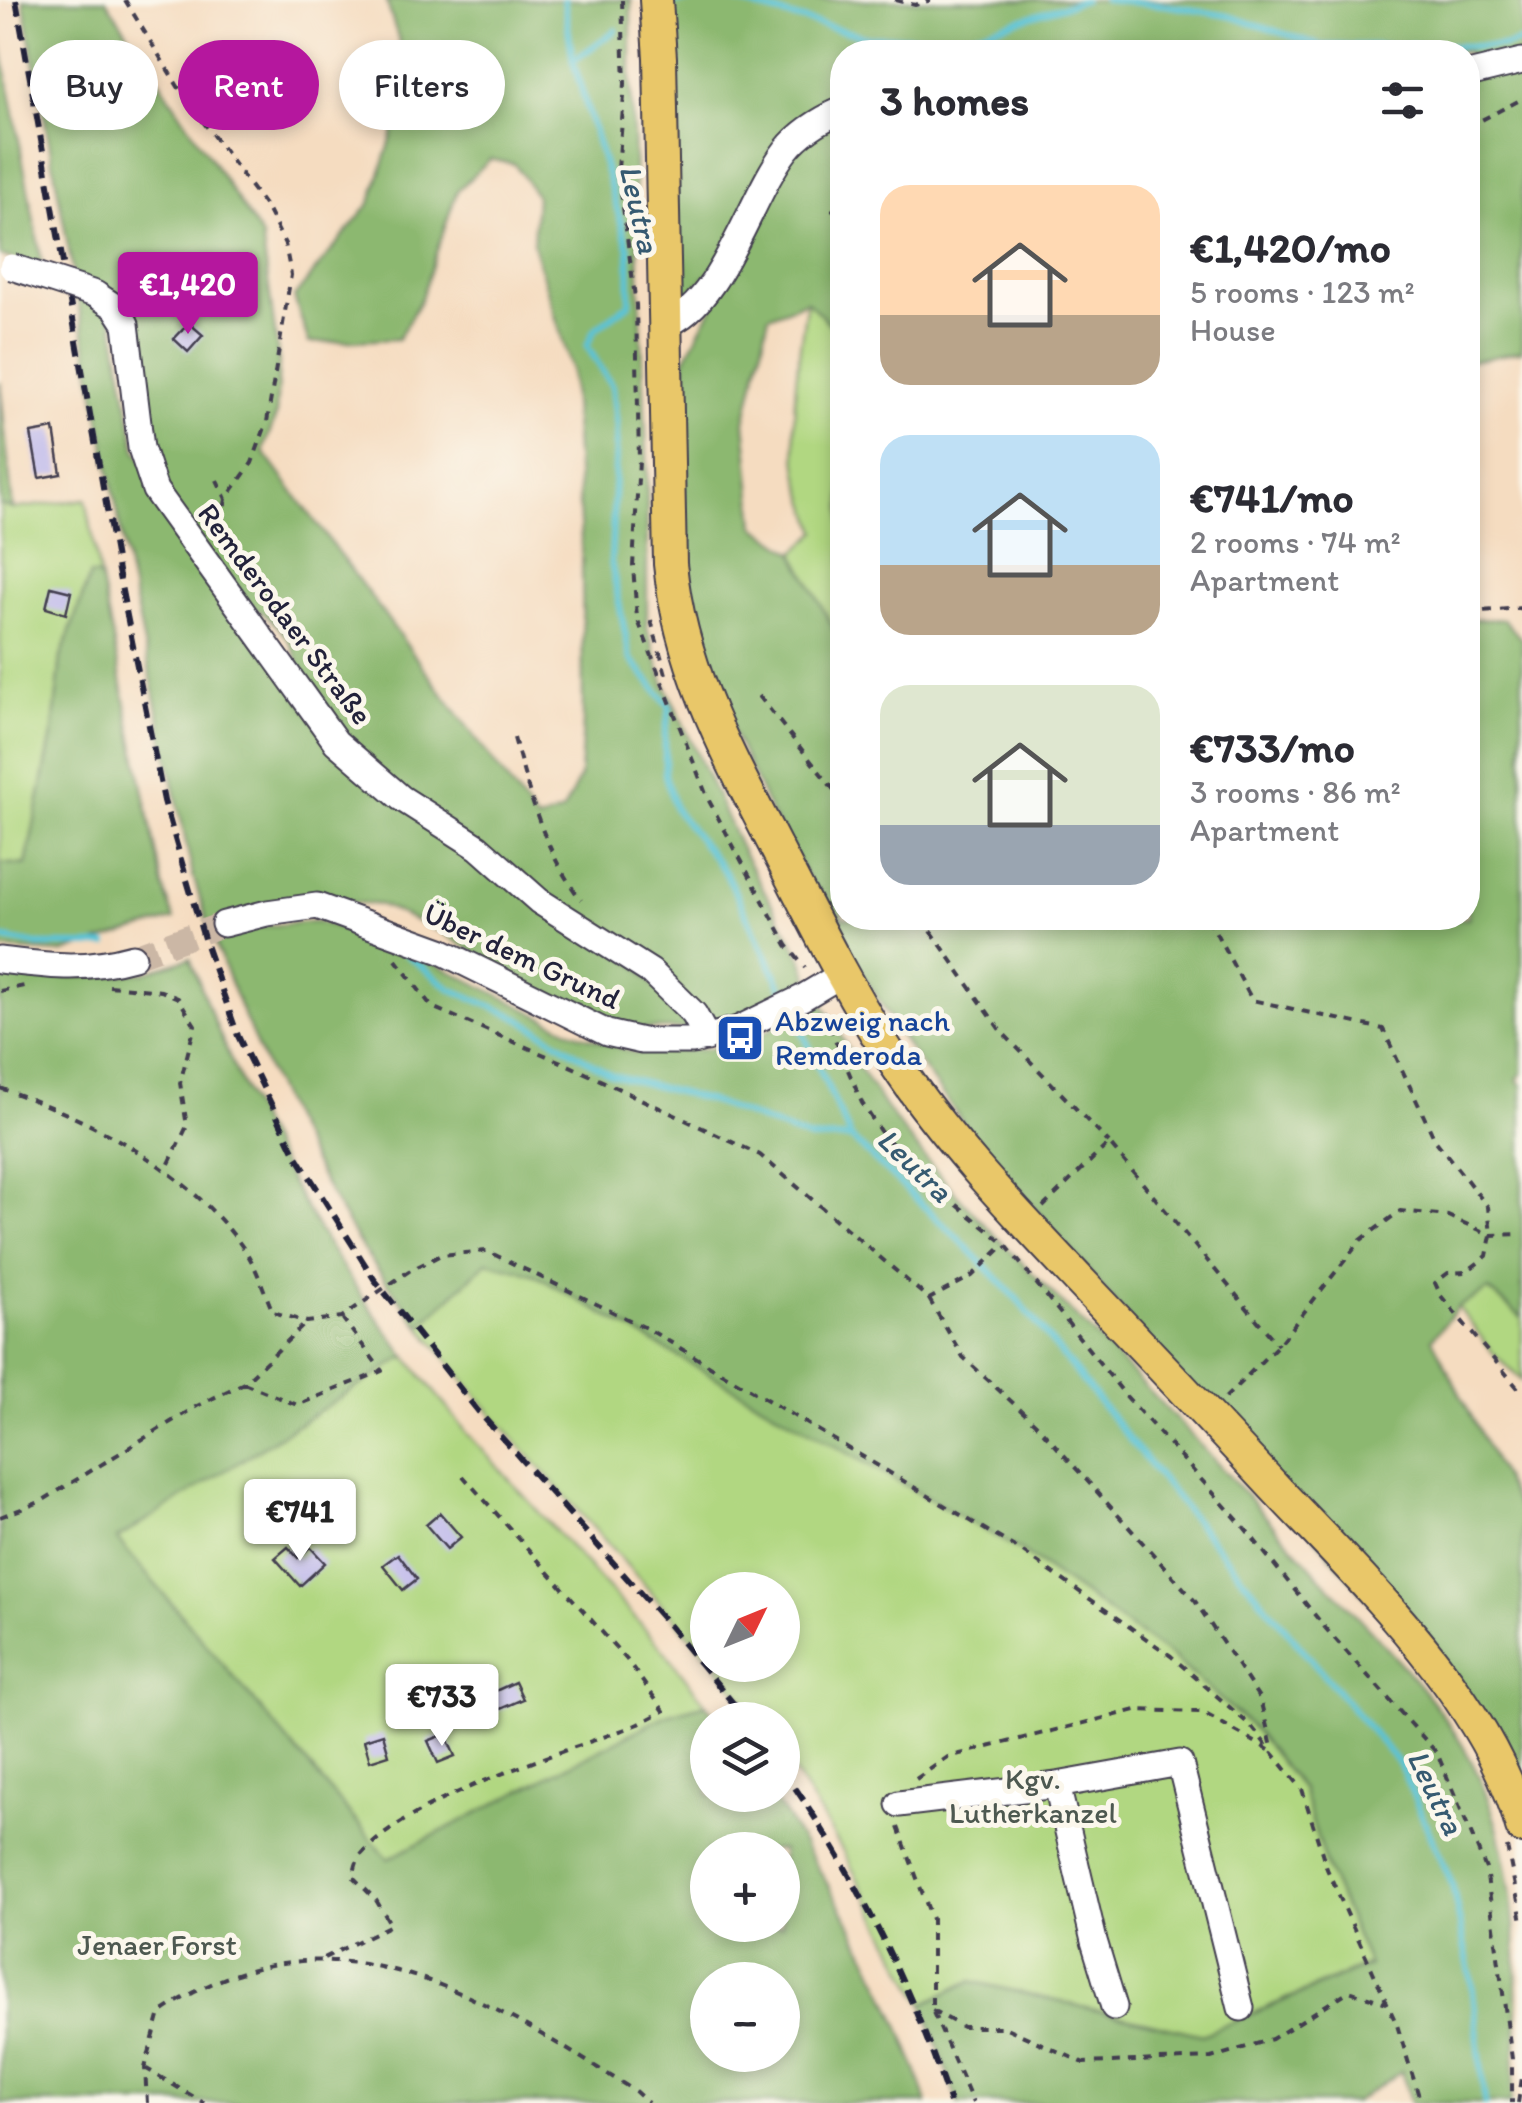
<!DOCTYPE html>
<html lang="en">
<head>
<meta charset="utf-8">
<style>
	:root { --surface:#fff; --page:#f7f7f7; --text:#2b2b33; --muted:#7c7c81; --accent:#b5179e }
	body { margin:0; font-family:Itim,sans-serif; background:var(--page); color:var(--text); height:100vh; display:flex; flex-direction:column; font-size:38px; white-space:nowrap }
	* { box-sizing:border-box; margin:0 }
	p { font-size:32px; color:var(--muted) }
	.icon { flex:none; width:55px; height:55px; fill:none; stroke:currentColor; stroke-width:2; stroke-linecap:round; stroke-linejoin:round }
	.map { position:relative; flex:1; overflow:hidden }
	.drawer { position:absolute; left:830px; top:40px; width:650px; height:890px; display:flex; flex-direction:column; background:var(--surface); border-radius:40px; box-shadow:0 5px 15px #0003 }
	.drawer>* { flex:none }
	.top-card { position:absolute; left:30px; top:40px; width:650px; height:90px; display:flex; gap:20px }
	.needle { width:65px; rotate:47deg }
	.controls { position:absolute; left:690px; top:1572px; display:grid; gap:20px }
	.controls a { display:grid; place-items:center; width:110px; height:110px; border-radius:50%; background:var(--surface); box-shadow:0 5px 15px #0003; font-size:50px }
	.price { position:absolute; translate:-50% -85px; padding:0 22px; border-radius:10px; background:#fff; color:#222; font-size:32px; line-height:65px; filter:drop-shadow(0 2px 5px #0008) }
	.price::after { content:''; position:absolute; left:50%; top:60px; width:30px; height:22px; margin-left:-15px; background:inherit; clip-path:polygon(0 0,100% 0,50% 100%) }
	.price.active { background:var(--accent); color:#fff }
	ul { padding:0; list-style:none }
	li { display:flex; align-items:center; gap:30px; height:250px; padding:0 50px }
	li span { display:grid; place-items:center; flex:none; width:280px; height:200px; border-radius:30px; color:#555 }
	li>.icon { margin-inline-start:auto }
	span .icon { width:120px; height:120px; fill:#fffc; stroke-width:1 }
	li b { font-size:42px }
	h2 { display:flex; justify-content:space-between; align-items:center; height:120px; padding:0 50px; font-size:42px }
	.pill { padding:0 35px; border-radius:45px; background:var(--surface); box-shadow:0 5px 15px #0003; font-size:35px; line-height:90px }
	.pill.active { background:var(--accent); color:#fff }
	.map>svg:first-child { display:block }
	.green { fill:#b1d781; stroke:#6a7c5e; stroke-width:2.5 }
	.forest { fill:#8cb86f; stroke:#576d55; stroke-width:2.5; fill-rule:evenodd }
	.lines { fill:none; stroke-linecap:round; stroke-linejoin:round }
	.stream { stroke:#5ac3d6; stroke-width:6 }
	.building { fill:#c0baeb }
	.minor-tunnel { stroke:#cbb7a5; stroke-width:25; stroke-dasharray:25 12; stroke-linecap:butt }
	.minor-casing { stroke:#423e4f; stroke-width:29 }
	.major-casing { stroke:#423e4f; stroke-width:36 }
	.path { stroke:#423e4f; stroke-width:4; stroke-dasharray:8 8; stroke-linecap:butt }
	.minor { stroke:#fff; stroke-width:25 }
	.major { stroke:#e9c769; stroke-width:32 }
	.rail { stroke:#22223b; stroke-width:6; stroke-dasharray:15 8; stroke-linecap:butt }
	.minor-bridge-casing { stroke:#423e4f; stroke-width:29; stroke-linecap:butt }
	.minor-bridge { stroke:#fff; stroke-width:25 }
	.labels { text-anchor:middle; stroke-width:10; stroke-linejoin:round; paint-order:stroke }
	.street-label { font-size:30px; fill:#22223b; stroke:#fbf7ec }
	.transit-label { font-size:30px; fill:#164399; stroke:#fbf7ec; text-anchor:start }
	.park-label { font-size:30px; fill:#4d5850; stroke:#fbf7ec }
	.water-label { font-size:32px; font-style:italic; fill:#365a71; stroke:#fbf7ec }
</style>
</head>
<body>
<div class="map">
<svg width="1522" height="2103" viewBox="0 0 1522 2103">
	<rect width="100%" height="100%" fill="#fbf7ec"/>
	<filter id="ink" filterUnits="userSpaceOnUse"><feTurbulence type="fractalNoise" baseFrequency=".01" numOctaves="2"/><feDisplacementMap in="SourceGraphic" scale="20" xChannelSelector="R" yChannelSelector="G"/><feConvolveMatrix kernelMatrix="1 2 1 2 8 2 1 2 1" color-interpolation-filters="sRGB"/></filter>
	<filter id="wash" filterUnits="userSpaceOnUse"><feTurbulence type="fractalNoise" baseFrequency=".0048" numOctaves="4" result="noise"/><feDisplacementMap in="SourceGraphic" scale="40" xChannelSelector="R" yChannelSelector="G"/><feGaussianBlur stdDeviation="2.25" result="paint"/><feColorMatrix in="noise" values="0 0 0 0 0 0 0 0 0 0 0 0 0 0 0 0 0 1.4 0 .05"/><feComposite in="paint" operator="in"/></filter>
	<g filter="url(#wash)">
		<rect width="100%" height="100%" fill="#f5dcc0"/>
		<!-- green -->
		<path class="green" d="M807 300 842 337V645L794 553 817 532C811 513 802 492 798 472 789 417 798 355 807 300Z
			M86 499 100 576H90L61 657 53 730 26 865 0 863V505L13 509Z
			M487 1261 533 1274 1023 1552 1171 1656 1251 1726 1302 1789 1327 1869 1369 1964 1202 2035 971 1981 923 2004 843 1851 783 1754 782 1720H759L716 1665H782V1590H708L707 1655 492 1414 420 1326Z
			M1489 1290 1522 1318V1381L1493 1353 1458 1307Z
			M406 1356 468 1434 663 1649 706 1704 667 1715 388 1859 116 1539Z"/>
		<!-- forest -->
		<path class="forest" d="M23 0H106L262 237 279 362 276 416 263 451 537 821 563 811 580 777 583 720 582 557 571 367 533 244 536 196 515 164 490 159 457 191 420 301 398 339 309 343 294 297 371 202 411 78 386 0H631V85L647 459V628L664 682 742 851 802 958 809 978C783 999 740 1032 706 1018L404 795 305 693 301 668 291 644 278 626 262 612 245 607 158 488 135 337 74 279Z
			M664 0H1522V351L1468 362V52H842V337L807 301 769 316 745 422 755 526 794 553 842 645V918H1468V620L1504 619 1522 640V1073L1517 1079 1522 1086V1318L1489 1290 1458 1307 1432 1339 1522 1515V1801L1505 1761 969 1131 908 1047 857 965 770 811 711 685 680 562 684 361 726 281 707 275 678 305Z
			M0 38 43 269 0 255Z
			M77 297 111 311 136 449 319 728 636 965 690 1029H619L546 995 439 931 381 905 328 900 282 906 208 923 193 876 128 569Z
			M0 382 13 509 0 505Z
			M90 575 100 576 163 886 174 919 62 953 0 949V863L26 865 53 730 61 657Z
			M316 921 355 932 436 964 573 1032 635 1053 710 1049 762 1034 821 1001C843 1040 865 1080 892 1116 958 1205 1042 1281 1119 1360 1186 1428 1250 1499 1314 1570 1369 1630 1446 1702 1479 1777 1522 1873 1522 2001 1511 2103H1410L1402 2071 1354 2103H958L923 2004 971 1981 1202 2035 1369 1965 1327 1869 1302 1789 1251 1726 1171 1656 1023 1552 533 1274 487 1262 420 1326C397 1295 372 1265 353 1233 297 1140 253 1044 215 943L256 927Z
			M190 958C242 1102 311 1235 406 1356L117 1539 388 1859 667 1715 706 1704 719 1720H708V1795H772C835 1891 894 1993 927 2103H0V971L67 977 143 973ZM708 1850H782V1925H708ZM708 1980H782V2055H708Z"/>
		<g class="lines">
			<!-- stream -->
			<path class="stream" d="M564 0 573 61 629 249 630 303 594 330 587 346 612 386 617 427 611 562 630 658 670 707 665 735V775L675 809 725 872 787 998
				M728 0 867 37 961 38 1084 0
				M1105 0 1165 5 1229 16 1322 46H1506L1522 41
				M673 2 697 0
				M573 61 616 30
				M0 938 37 945H106
				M394 945 451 989 519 1018 610 1074 710 1101 810 1139 851 1138
				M792 1009 851 1138 959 1239 1016 1298 1190 1515 1400 1765 1452 1884 1472 1983 1485 2103"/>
		</g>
		<g id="blocks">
			<!-- building -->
			<path class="building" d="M189 323 203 335 188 352 174 339Z
				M54 429 61 474 39 478 31 433Z
				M51 587 71 592 66 614 46 608Z
				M440 1513 461 1537 447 1549 426 1525Z
				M288 1547 298 1558 310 1547 325 1563 300 1586 275 1558Z
				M398 1554 417 1579 403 1590 383 1565Z
				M515 1682 523 1699 498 1710 491 1693Z
				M383 1734 389 1755 370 1761 364 1740Z
				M445 1734 455 1756 438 1763 428 1741Z"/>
		</g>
	</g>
	<g filter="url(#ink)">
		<use href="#blocks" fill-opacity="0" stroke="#423e4f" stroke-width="2.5"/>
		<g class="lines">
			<!-- minor-tunnel -->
			<path class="minor-tunnel" d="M133 957 224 924"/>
			<!-- minor casing -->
			<g class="minor-casing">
				<path id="minor" d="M1468 74 1522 61
					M95 294 115 307 126 324 141 448 155 490 336 742 401 798 478 847 539 901 651 972 694 1014 707 1038
					M665 325C722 305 749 198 786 150 800 132 822 119 842 110
					M224 924 267 913 317 906 441 951 607 1033 642 1041H693L738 1029 802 998 844 973
					M0 960C51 966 83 971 133 957
					M1057 1785 1094 1941 1114 2007
					M899 1804 1057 1785 1180 1763 1241 2008"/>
			</g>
			<!-- major casing -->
			<g class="major-casing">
				<path id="major" d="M656 0 660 58 670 564C680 663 723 745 768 832 808 909 847 990 895 1063 948 1143 1016 1213 1081 1282 1147 1351 1213 1421 1278 1491 1366 1584 1489 1701 1522 1827"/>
			</g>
			<!-- path -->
			<path class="path" d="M125 0 182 93 267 209 285 244 291 275 267 422 252 463 226 499 222 521 226 542 234 559
				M622 0 625 84 618 169 636 305 639 461 633 566 637 618 708 799 787 945 805 968
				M895 0 915 5 931 0
				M1468 127 1522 99
				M842 195 833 210 842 212
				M217 480 226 499
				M1468 612 1522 608
				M651 620 667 678
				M759 696 842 800
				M514 738C530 796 544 851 581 900
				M922 918 1000 1030 1109 1143
				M1208 918 1252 1000 1383 1029 1435 1140 1488 1207 1491 1235 1487 1256 1466 1272 1448 1273 1435 1283 1441 1296 1522 1393
				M396 960 432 1007 566 1064 760 1155 929 1299 972 1276 1004 1245
				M109 986 161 991 178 998 195 1025 180 1083 187 1126 166 1170
				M0 991 24 986
				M823 1011 862 1103 880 1131 924 1178 1005 1244 1126 1396 1243 1526 1327 1630 1437 1753 1486 1869 1512 2059V2103
				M0 1088C91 1119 187 1168 244 1249 257 1267 264 1292 273 1312L307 1322 342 1317 409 1271 441 1255 487 1251 648 1329 1023 1552 1171 1656 1251 1726 1302 1789 1327 1869 1397 2025 1421 2103
				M1043 1207 1109 1143 1278 1345
				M929 1299 963 1357 1038 1426 1195 1601 1260 1699 1273 1751
				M244 1383 297 1405 382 1371 343 1319
				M1225 1398 1278 1345 1361 1240 1400 1211 1448 1216 1491 1235 1522 1234
				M0 1517 40 1502 197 1406 244 1383 307 1322
				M916 1779 948 1757 1136 1710 1202 1712 1269 1750
				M898 1827 932 1919V2010L973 2103
				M1507 1847 1522 1921
				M324 1958 391 1925 376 1900 353 1877C355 1870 356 1862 360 1856 412 1796 563 1753 639 1724L664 1711 627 1660 463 1476
				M932 2010 963 2027H1004L1084 2063 1211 2058 1272 2039 1349 1991 1387 2003
				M145 2068 204 2103
				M147 2103 145 2068 160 2013C330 1896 485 1998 635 2091L648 2103
				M1518 2103 1522 2078"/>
			<!-- minor -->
			<use href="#minor" class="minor"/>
			<!-- major -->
			<use href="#major" class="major"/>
			<!-- rail -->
			<path class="rail" d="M16 0 118 571 164 801 205 942 238 1036 296 1155 374 1279 478 1411 666 1622 747 1720
				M782 1769C854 1870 911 1986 950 2103"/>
			<!-- minor-bridge casing -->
			<g class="minor-bridge-casing">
				<path id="minor-bridge" d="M12 267 95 294"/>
			</g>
			<!-- minor-bridge -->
			<use href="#minor-bridge" class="minor-bridge"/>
		</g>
	</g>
	<!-- icons -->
	<defs>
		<g id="bus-square" transform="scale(2.5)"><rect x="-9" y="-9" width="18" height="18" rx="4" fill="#1a4fb4" stroke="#fbf7ec"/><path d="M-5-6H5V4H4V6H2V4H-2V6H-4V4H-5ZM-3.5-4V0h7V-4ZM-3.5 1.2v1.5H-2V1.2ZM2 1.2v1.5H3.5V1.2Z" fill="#fff"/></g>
	</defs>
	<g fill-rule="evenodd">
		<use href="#bus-square" x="740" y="1038"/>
	</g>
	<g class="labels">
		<!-- street labels -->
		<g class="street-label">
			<text transform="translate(285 614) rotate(53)" y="10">Remderodaer Straße</text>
			<text transform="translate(522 956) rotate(25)" y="10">Über dem Grund</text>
		</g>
		<!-- transit labels -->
		<g class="transit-label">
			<text x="775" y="1031">Abzweig nach<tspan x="775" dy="34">Remderoda</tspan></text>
		</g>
		<!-- park labels -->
		<g class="park-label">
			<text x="1033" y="1789">Kgv.<tspan x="1033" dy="34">Lutherkanzel</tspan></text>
			<text x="157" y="1955">Jenaer Forst</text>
		</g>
		<!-- water labels -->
		<g class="water-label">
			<text transform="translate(640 209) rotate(77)" y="11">Leutra</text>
			<text transform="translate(915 1165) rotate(44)" y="11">Leutra</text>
			<text transform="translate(1436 1792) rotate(64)" y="11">Leutra</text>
		</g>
	</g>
</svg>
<div class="controls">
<a><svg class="needle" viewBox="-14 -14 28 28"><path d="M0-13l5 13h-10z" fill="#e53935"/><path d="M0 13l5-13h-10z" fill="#7c7c81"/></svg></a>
<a><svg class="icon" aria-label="layers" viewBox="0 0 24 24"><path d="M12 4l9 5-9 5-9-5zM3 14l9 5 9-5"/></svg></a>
<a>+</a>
<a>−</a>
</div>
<b class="price active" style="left:188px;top:337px">€1,420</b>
<b class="price" style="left:300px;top:1564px">€741</b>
<b class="price" style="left:442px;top:1749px">€733</b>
<div class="top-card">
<a class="pill">Buy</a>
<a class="pill active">Rent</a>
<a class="pill">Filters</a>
</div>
<section class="drawer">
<h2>3 homes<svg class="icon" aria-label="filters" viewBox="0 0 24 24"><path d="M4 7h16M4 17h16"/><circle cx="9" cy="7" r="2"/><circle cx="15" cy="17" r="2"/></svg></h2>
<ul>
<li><span style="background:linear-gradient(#ffd9b3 65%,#b9a48a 0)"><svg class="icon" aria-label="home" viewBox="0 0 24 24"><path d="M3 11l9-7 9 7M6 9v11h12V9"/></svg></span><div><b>€1,420/mo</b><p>5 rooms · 123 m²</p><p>House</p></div></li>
<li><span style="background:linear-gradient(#bfe0f5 65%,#b9a48a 0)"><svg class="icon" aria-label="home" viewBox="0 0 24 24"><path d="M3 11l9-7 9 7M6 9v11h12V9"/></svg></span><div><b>€741/mo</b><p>2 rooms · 74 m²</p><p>Apartment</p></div></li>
<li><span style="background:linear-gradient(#dfe7d0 70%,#9aa5b1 0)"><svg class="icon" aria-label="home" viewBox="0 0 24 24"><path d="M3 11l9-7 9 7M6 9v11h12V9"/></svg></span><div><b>€733/mo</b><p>3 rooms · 86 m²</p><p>Apartment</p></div></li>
</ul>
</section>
</div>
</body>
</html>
